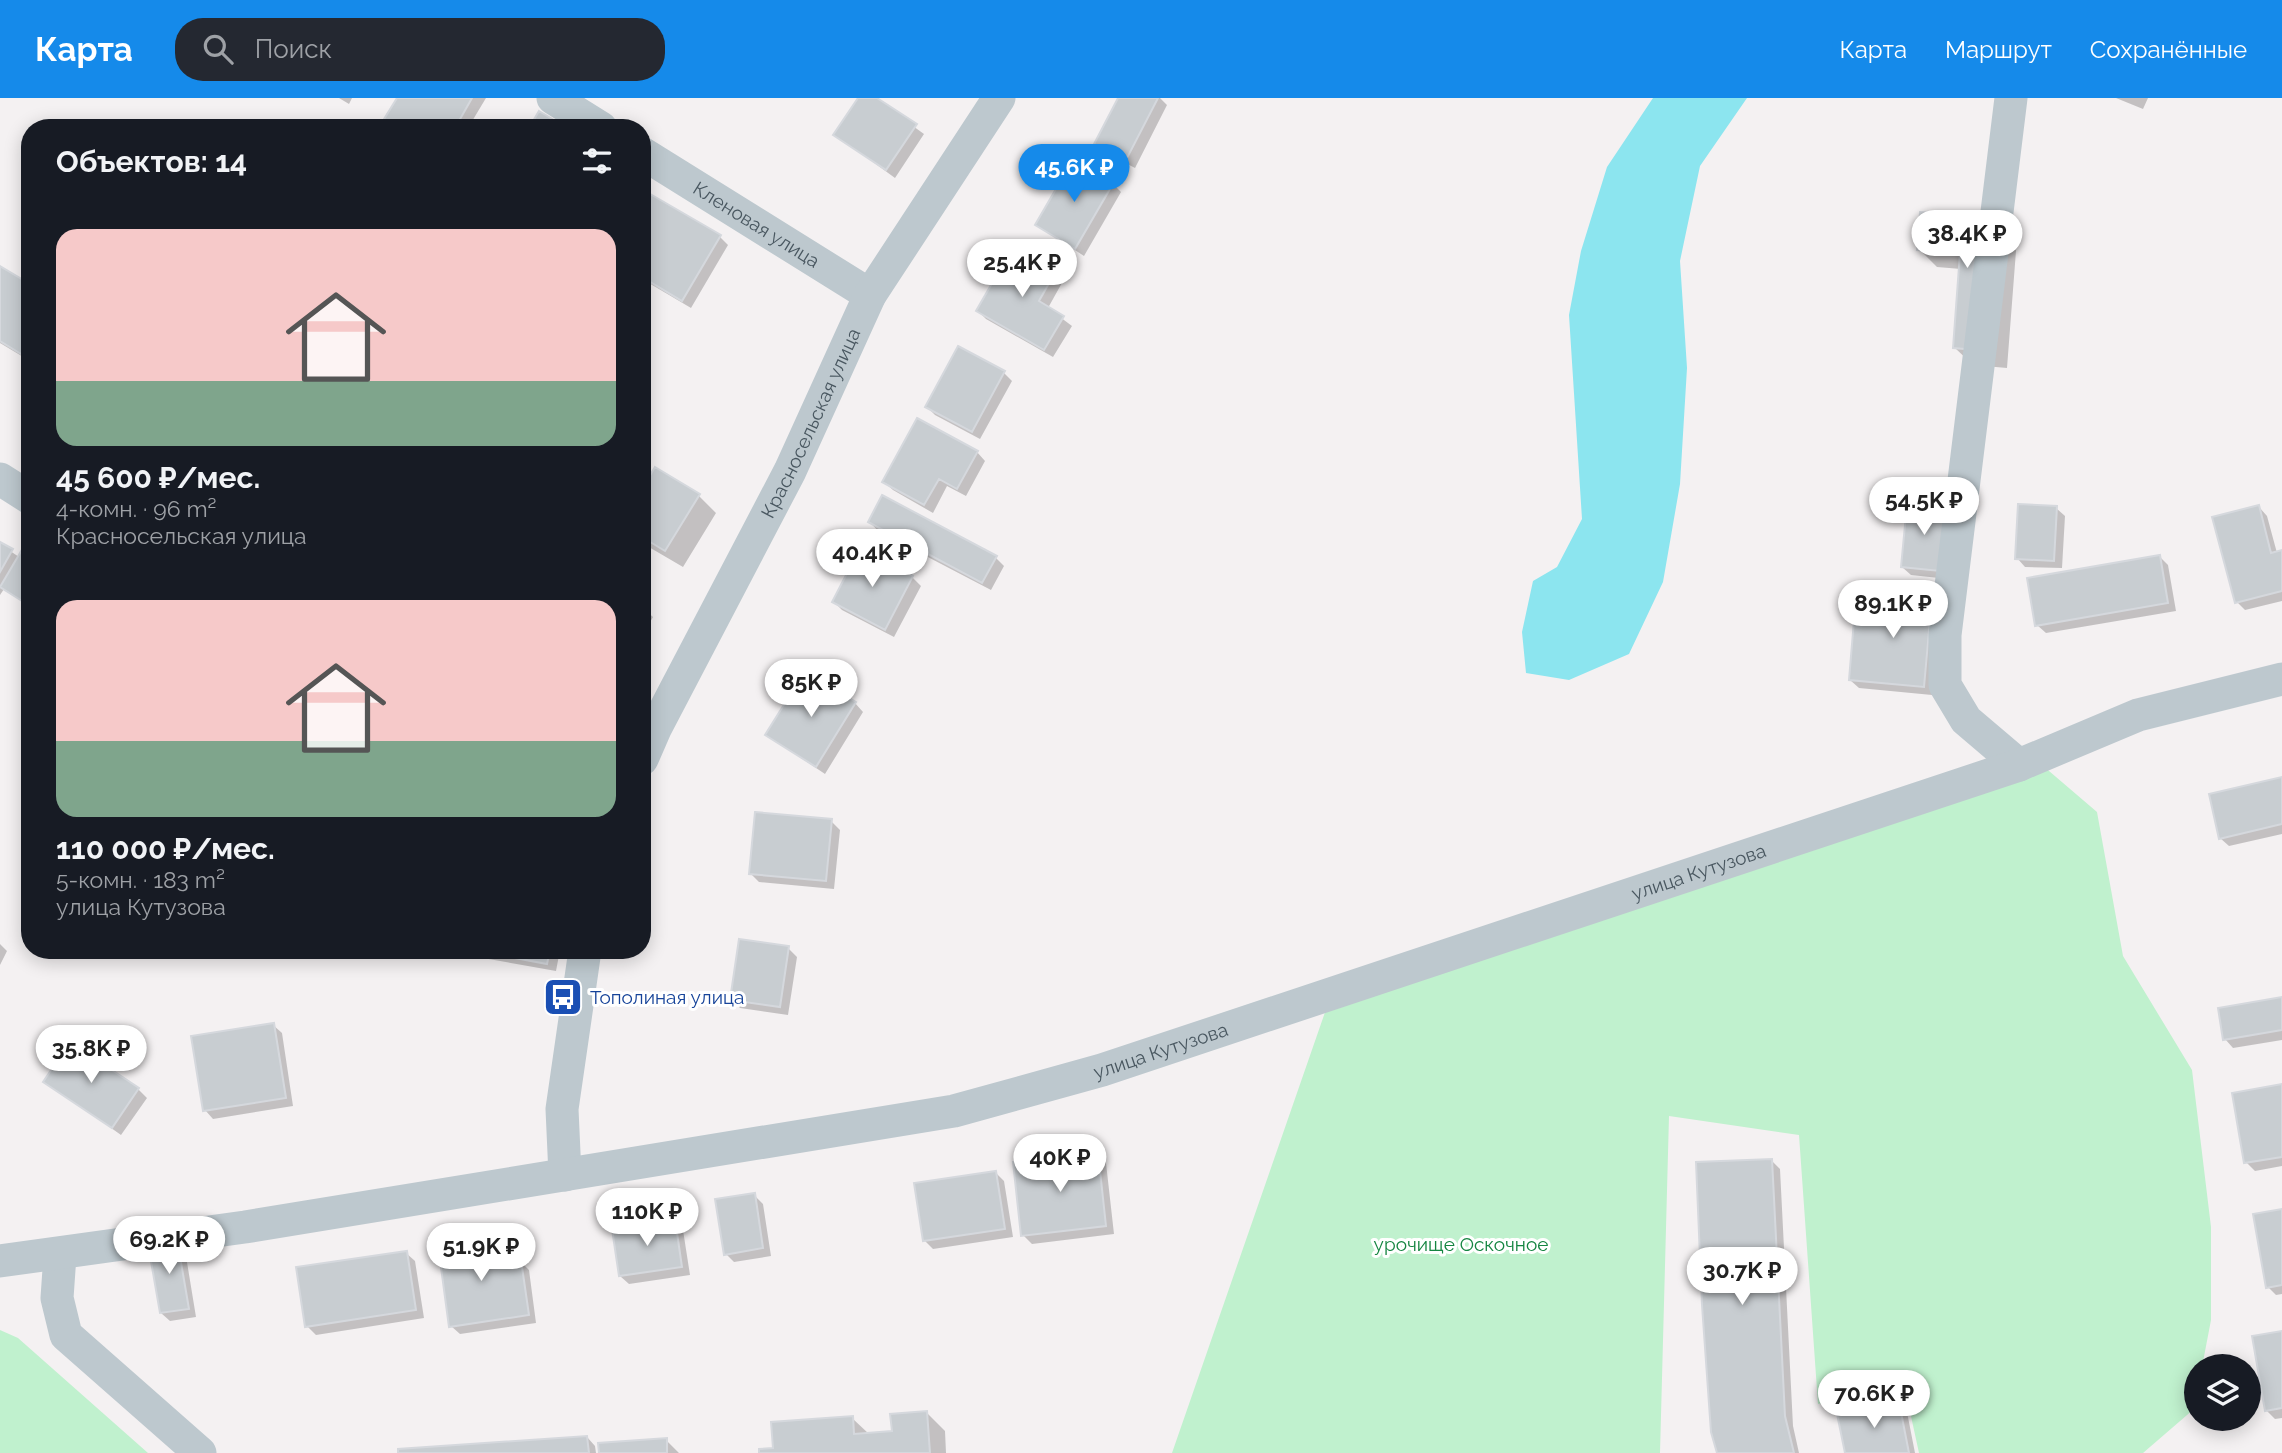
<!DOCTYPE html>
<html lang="ru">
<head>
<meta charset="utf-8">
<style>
	:root { --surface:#171b24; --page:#242831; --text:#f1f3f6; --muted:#9ea1a6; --accent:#158aea }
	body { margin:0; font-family:Raleway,sans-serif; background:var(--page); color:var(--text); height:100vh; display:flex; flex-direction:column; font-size:26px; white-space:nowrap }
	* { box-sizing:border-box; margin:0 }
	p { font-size:23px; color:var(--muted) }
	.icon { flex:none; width:38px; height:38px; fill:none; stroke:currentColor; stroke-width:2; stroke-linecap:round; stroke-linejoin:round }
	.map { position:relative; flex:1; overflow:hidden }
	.side { position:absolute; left:21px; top:21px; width:630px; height:840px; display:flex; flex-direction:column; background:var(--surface); border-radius:28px; box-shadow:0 4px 18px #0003 }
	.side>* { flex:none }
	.fabs { position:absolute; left:2184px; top:1256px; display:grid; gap:14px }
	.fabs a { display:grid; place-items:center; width:77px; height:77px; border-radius:50%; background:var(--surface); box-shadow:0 4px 18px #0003; font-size:35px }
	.price { position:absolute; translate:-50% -60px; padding:0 16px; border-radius:24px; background:#fff; color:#222; font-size:23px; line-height:46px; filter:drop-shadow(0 2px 4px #0008) }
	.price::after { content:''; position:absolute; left:50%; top:42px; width:21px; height:16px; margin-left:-10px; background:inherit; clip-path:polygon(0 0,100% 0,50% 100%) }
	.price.on { background:var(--accent); color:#fff }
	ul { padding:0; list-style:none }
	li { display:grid; align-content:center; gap:14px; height:371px; padding:0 35px }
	li span { display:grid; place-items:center; height:217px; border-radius:21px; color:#555 }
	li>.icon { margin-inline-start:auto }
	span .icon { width:126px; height:126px; fill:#fffc; stroke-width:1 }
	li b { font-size:30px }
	h2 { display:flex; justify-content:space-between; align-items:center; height:84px; padding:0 35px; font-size:30px }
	header { display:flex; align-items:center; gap:42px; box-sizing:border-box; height:98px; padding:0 35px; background:var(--accent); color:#fff }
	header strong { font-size:33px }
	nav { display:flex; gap:38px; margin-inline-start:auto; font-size:24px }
	.search { width:490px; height:63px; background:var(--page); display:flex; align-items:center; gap:18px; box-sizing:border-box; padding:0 24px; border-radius:28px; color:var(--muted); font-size:26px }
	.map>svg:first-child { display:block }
	.green { fill:#c0f1ce }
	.water { fill:#8ce5ef }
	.shadow { fill:#0003 }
	.building { fill:#c8cdd1; stroke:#d5d8dd; stroke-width:2 }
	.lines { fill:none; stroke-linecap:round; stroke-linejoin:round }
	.minor { stroke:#bdc8ce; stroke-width:33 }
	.labels { text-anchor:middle; stroke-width:6; stroke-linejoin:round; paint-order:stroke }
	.street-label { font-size:19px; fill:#495760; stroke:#fff }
	.transit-label { font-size:19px; fill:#164399; stroke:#fff; text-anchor:start }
	.park-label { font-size:19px; fill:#158541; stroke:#fff }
</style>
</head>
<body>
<header>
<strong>Карта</strong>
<div class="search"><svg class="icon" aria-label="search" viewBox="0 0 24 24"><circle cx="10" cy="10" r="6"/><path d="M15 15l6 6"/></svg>Поиск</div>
<nav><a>Карта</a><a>Маршрут</a><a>Сохранённые</a></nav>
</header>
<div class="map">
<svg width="2282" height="1355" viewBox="0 0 2282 1355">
	<rect width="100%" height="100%" fill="#f4f1f2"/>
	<!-- green -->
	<path class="green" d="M2042 667 2097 714 2123 858 2192 972 2211 1129V1222L2202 1269H2196L2194 1311 2143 1355H1919L1904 1286 1818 1306 1799 1037 1669 1018 1660 1355H1172L1331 897Z
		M0 1232 18 1240 148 1355H0Z"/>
	<!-- water -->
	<path class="water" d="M1653 0H1747L1700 68 1680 163 1687 270 1680 386 1663 484 1629 556 1569 582 1526 575 1522 534 1533 483 1557 469 1582 421 1569 217 1581 153 1607 69Z"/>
	<!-- shadow -->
	<path class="shadow" d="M339 0H352L349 6Z
		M399 0H486L468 30H388Z
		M860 0H874L924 36 895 80 836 37Z
		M1120 0H1160L1167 7 1135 70 1104 54 1096 46Z
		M2116 0H2148L2143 11Z
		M1113 86 1121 94 1084 158 1037 127Z
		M642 102 720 139 728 147 691 210 642 181Z
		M1999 122 2017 140 2007 270 1973 267 1955 250 1961 171 1937 169 1919 151Z
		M0 170 30 188V263L0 245Z
		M1055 175 1063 183 1048 210 1072 228 1053 259 986 221 978 213Z
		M1004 275 1012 283 980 341 935 317 927 309Z
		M977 354 985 363 966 398 947 388 933 415 893 392 884 384Z
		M642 394 698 397 716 415 683 469 642 445Z
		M2259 409 2267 418 2277 455 2282 454V503L2245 512 2237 504Z
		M2056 410 2065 418 2062 470 2025 469 2017 460Z
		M1954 420 1948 481 1911 477 1902 469Z
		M870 424 996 460 1004 468 991 492 878 433Z
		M30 441V509L4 491 0 497V446L19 459Z
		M2160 459 2168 467 2176 513 2046 535 2037 527Z
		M912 479 921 488 894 539 842 512 834 504Z
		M1933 490 1941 499 1932 597 1859 590 1850 582 1898 516Z
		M642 509 653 519 642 538Z
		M855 605 863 614 825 676 767 637Z
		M2282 681V736L2229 748 2220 740Z
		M831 723 840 732 834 791 759 784 750 775Z
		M0 846 7 853 0 867Z
		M788 850 797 859 788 917 740 910 732 902Z
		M475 852H560L556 873 483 860Z
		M2282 901V942L2233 950 2225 941Z
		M273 927 282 935 293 1008 213 1021 205 1012Z
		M45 983 138 991 147 1000 121 1037Z
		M2282 988V1068L2255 1073 2246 1064Z
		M1098 1056 1106 1065 1114 1136 1032 1146 1023 1137Z
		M1771 1062 1780 1071 1793 1328 1799 1355H1718Z
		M995 1074 1004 1083 1013 1139 933 1151 925 1143Z
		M754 1097 763 1106 771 1158 734 1164 726 1156Z
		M2282 1113V1196L2276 1197 2268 1189Z
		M675 1123 683 1132 690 1177 629 1186 620 1178Z
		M499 1140 507 1148 510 1165 520 1163 529 1172 536 1225 460 1236 451 1228Z
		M150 1147 185 1152 196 1219 170 1223 161 1215Z
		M406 1155 415 1163 424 1220 316 1237 307 1228Z
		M2282 1235V1320L2275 1321 2266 1312Z
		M1899 1306 1907 1314 1915 1355H1846Z
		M927 1315 945 1333 946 1355H761L852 1320 869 1336 893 1335Z
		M587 1339 595 1348 596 1355H400Z
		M666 1342 679 1355H601Z"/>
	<!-- building -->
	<path class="building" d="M397 0H472L455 30H388L381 26Z
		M858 0H877L917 26 886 72 833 37Z
		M1118 0H1158L1126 62 1094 46Z
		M539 13 567 30H529Z
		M1074 60 1114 84 1075 151 1035 127Z
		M645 93 721 137 682 203 642 179V98Z
		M1920 114 2000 121 1989 253 1953 250 1960 155 1917 152Z
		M1013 149 1056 173 1039 203 1064 218 1044 252 976 213Z
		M0 168 30 186V243L21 256 0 243Z
		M958 248 1005 273 972 334 925 309Z
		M917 320 978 353 957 391 939 381 924 407 882 384Z
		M655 369 700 396 665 453 642 439V391Z
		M882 397 997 458 982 485 868 424Z
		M1907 406 1946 409 1940 473 1901 469Z
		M2018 406 2057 408 2054 463 2015 461Z
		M2259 407 2271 455 2282 452V493L2235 505 2212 419Z
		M30 438V508L0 489Z
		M0 444 13 451 0 474Z
		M860 450 913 478 885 532 832 504Z
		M2160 457 2168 505 2035 528 2027 480Z
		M1899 485 1933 488 1924 589 1849 582 1855 510 1896 514Z
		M805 573 856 604 816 669 765 637Z
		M2282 679V726L2219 741 2209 696Z
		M755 714 832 721 826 783 749 776Z
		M739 841 789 848 780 909 730 902Z
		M473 852H550L547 866Z
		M2282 899V932L2223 942 2218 910Z
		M274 925 286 1000 203 1013 191 938Z
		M70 944 139 990 112 1030 43 984Z
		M2282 986V1059L2244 1065 2232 995Z
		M1098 1054 1106 1128 1021 1138 1013 1064Z
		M1772 1061 1785 1318 1794 1355H1717L1711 1334 1702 1207 1696 1064Z
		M996 1073 1005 1131 923 1143 914 1085Z
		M755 1095 763 1150 724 1157 715 1101Z
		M2282 1111V1187L2266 1190 2253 1116Z
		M675 1121 682 1169 619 1178 612 1131Z
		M499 1138 503 1164 521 1162 529 1217 449 1229 438 1147Z
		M177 1141 189 1211 160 1215 148 1146Z
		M407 1153 416 1212 305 1229 296 1169Z
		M2282 1233V1310L2265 1313 2252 1238Z
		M1899 1304 1909 1355H1845L1837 1316Z
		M927 1313 930 1355H759V1351L773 1350 771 1324 853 1318 854 1336 892 1333 890 1316Z
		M587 1338 589 1355H398V1351Z
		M667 1340V1355H599L598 1345Z"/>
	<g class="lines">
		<!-- minor -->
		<g class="minor">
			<path d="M553 0 601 30"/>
			<path d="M2011 0 1945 537V587L1966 622 2019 667"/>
			<path id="s1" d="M642 55 870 197"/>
			<path d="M0 381 30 400"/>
			<path id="s2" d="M642 661 656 629 790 373 870 197 999 0"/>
			<path d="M565 1077 562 1011 585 852"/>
			<path d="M60 1157 57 1200 66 1237 200 1355"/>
			<path id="s3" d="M0 1163 245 1129 954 1013 1102 972 2019 667 2138 617 2282 581"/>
		</g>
	</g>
	<!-- icons -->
	<defs>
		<g id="bus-square" transform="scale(2.0125)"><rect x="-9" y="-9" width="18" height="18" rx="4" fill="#1a4fb4" stroke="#fff"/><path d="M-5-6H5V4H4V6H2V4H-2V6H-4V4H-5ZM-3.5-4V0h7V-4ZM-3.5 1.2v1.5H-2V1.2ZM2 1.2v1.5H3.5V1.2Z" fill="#fff"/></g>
	</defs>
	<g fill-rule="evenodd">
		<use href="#bus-square" x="563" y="899"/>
	</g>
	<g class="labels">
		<!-- street labels -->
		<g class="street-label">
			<text dy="7" stroke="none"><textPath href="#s1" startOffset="135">Кленовая улица</textPath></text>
			<text dy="7" stroke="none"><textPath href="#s2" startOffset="376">Красносельская улица</textPath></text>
			<text dy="7" stroke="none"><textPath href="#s3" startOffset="1748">улица Кутузова</textPath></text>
			<text dy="7" stroke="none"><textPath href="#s3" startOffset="1181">улица Кутузова</textPath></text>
		</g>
		<!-- transit labels -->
		<g class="transit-label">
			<text x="590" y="906">Тополиная улица</text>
		</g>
		<!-- park labels -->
		<g class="park-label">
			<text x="1461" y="1153">урочище Оскочное</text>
		</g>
	</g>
</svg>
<div class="fabs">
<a><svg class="icon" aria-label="layers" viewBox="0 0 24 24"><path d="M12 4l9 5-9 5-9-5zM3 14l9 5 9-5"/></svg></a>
</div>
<b class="price on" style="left:1074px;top:106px">45.6K ₽</b>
<b class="price" style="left:1967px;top:172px">38.4K ₽</b>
<b class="price" style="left:1022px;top:201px">25.4K ₽</b>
<b class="price" style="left:1924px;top:439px">54.5K ₽</b>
<b class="price" style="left:872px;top:491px">40.4K ₽</b>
<b class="price" style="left:1893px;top:542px">89.1K ₽</b>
<b class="price" style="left:811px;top:621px">85K ₽</b>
<b class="price" style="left:91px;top:987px">35.8K ₽</b>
<b class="price" style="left:1060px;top:1096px">40K ₽</b>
<b class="price" style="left:647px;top:1150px">110K ₽</b>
<b class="price" style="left:169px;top:1178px">69.2K ₽</b>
<b class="price" style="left:481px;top:1185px">51.9K ₽</b>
<b class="price" style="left:1742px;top:1209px">30.7K ₽</b>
<b class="price" style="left:1874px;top:1332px">70.6K ₽</b>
<section class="side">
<h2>Объектов: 14<svg class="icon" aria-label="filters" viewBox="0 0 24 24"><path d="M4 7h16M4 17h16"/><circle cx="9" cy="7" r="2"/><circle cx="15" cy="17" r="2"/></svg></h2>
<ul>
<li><span style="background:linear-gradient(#f6c9c9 70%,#7fa58c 0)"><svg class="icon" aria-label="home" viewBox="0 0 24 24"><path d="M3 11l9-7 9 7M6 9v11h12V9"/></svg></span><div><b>45 600 ₽/мес.</b><p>4-комн. · 96 m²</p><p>Красносельская улица</p></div></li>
<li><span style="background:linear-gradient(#f6c9c9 65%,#7fa58c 0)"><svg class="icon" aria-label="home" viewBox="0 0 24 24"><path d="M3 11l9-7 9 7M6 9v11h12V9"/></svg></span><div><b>110 000 ₽/мес.</b><p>5-комн. · 183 m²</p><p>улица Кутузова</p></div></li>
</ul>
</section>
</div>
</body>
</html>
